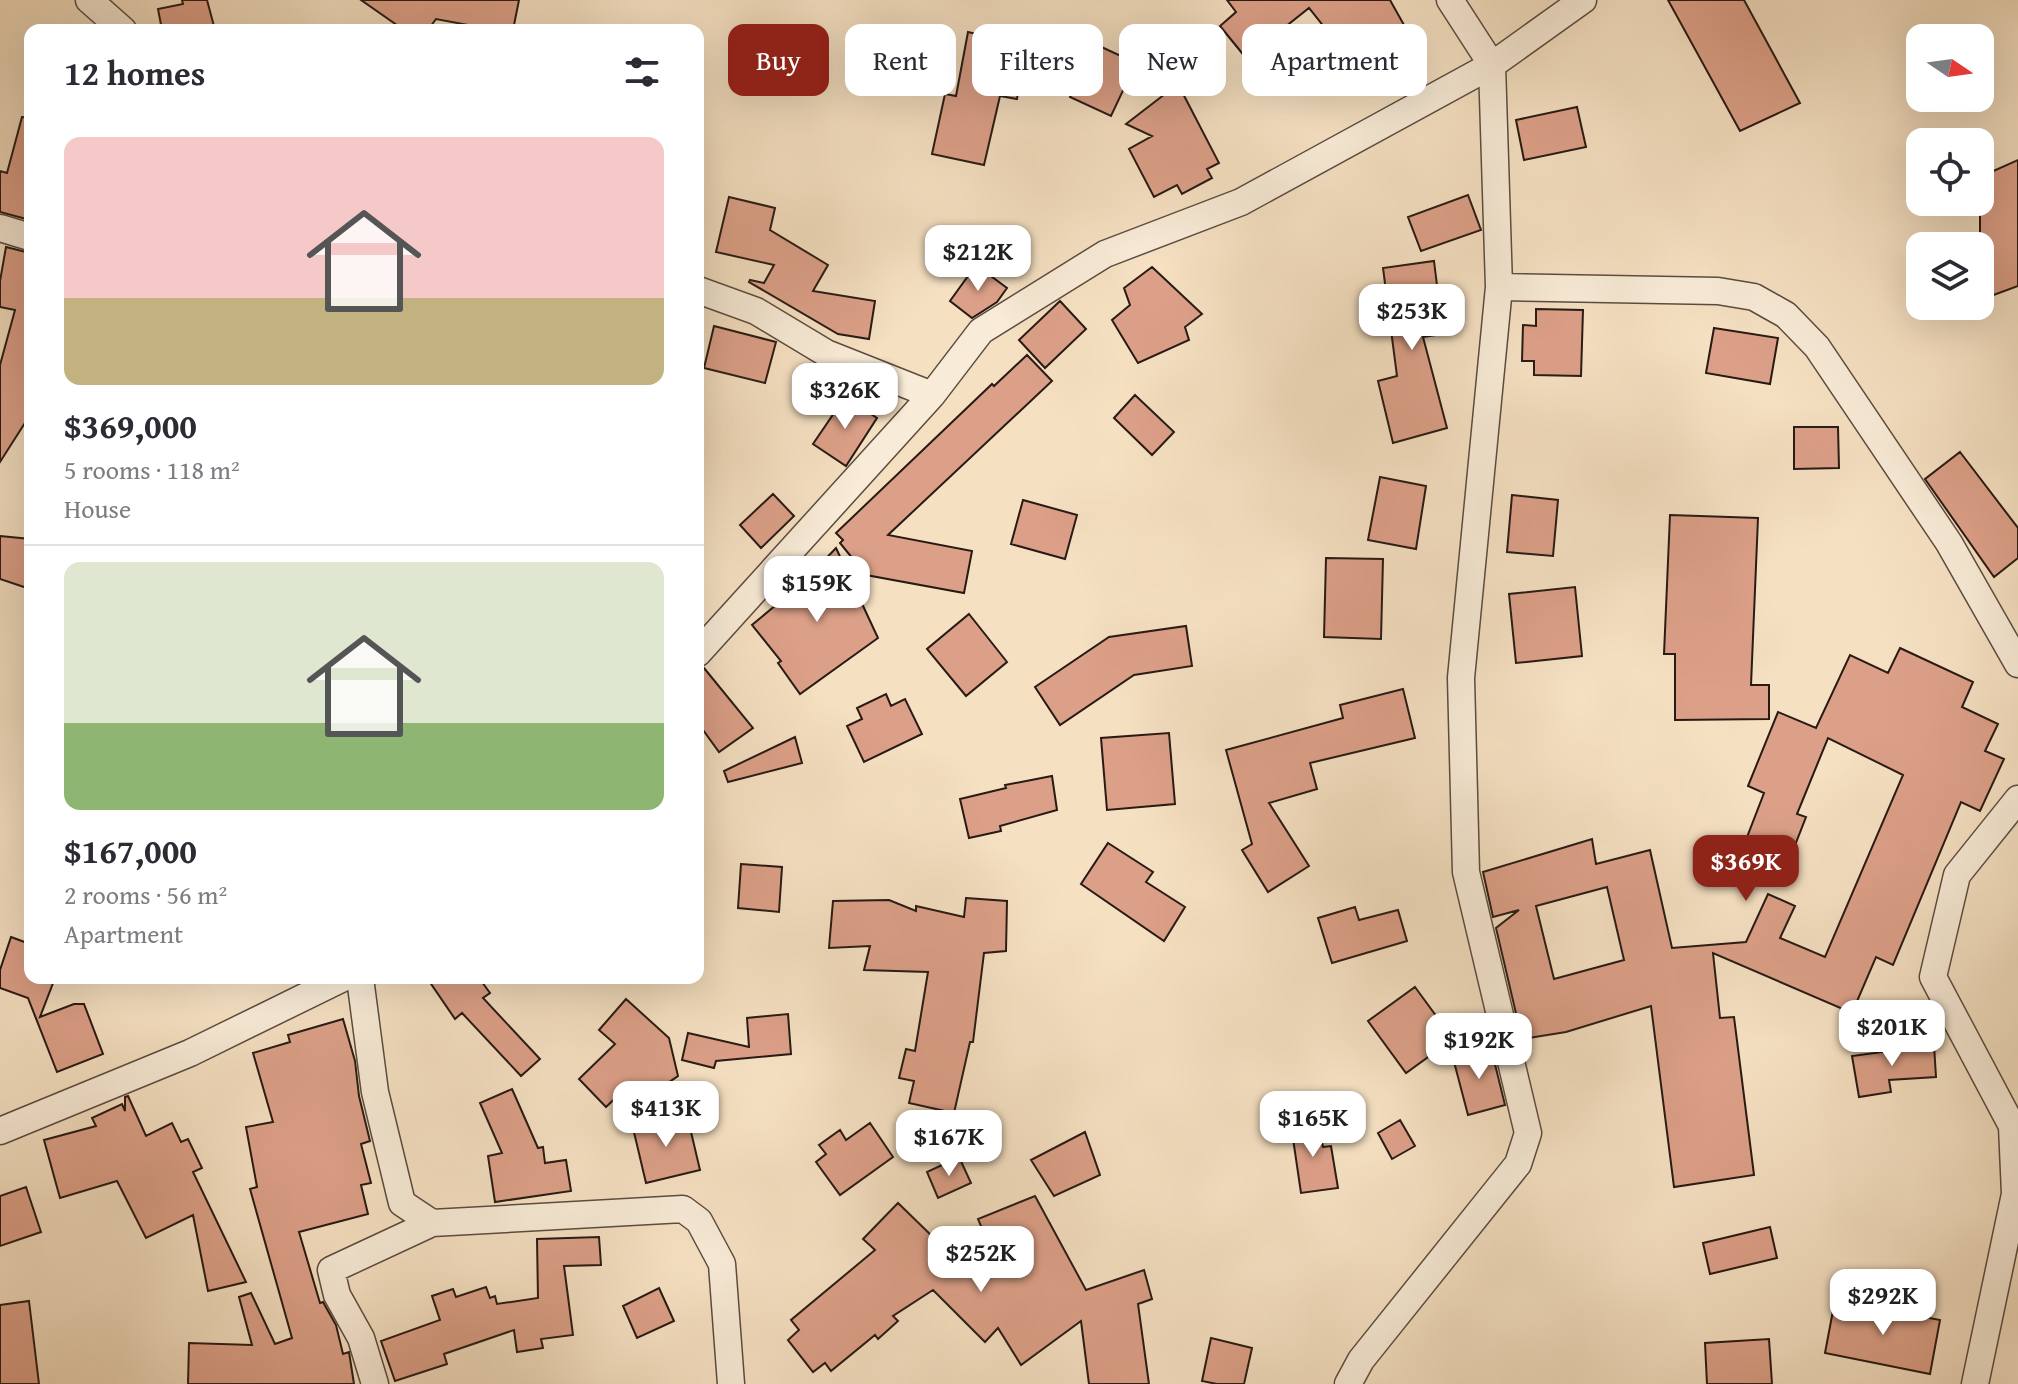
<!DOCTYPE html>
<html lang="en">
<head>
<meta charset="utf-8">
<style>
	:root { --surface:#fff; --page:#f2f2f3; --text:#2b2b33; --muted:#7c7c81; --line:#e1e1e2; --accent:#8f2418 }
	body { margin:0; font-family:"Gentium Book Plus",serif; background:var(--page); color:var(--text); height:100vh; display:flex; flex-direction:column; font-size:30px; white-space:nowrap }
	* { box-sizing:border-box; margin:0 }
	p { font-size:26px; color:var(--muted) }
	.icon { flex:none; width:44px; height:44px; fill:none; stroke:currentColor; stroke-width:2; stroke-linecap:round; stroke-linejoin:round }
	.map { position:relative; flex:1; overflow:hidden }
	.drawer { position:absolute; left:24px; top:24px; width:680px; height:960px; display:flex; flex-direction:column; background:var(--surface); border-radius:16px; box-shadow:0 8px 32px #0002 }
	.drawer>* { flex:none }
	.guide { position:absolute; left:728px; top:24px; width:760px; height:72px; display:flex; gap:16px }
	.needle { width:52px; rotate:103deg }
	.buttons { position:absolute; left:1906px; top:24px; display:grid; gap:16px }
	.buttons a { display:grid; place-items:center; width:88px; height:88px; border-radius:16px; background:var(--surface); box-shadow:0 8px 32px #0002; font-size:40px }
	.price { position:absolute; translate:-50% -68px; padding:0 18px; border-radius:16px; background:#fff; color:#222; font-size:26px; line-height:52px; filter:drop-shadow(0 2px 4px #0008) }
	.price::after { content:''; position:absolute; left:50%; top:48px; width:24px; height:18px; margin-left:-12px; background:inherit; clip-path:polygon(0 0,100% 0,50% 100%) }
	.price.selected { background:var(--accent); color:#fff }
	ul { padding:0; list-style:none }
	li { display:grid; align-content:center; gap:16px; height:424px; padding:0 40px }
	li+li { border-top:2px solid var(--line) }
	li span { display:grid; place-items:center; height:248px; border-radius:16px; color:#555 }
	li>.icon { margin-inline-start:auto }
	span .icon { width:144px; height:144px; fill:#fffc; stroke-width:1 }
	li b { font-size:34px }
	h2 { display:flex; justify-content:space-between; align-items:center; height:96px; padding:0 40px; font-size:34px }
	.pill { padding:0 28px; border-radius:16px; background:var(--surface); box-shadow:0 8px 32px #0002; font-size:28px; line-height:72px }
	.pill.selected { background:var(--accent); color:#fff }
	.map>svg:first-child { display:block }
	.building { fill:#dca088; stroke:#281a14; stroke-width:2; fill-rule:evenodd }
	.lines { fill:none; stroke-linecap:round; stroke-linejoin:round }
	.street-casing { stroke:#5b4c40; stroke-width:29 }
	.street { stroke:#f8ebd7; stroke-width:26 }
</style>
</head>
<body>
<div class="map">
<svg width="2018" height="1384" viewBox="0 0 2018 1384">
	<rect width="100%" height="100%" fill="#f5e0c2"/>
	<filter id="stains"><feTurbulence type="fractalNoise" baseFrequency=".0025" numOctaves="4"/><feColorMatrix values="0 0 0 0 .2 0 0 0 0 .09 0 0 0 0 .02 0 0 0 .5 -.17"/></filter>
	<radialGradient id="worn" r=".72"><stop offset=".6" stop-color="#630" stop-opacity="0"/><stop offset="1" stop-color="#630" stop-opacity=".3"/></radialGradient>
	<!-- building -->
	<path class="building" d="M182 0H207L215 30H162L158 9 183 4Z
		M361 0H519L513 30H495L436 19 428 30H404Z
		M1227 0H1390L1413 41 1388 68 1371 60 1363 76 1309 8 1246 58 1220 26 1236 12Z
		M1668 0H1744L1800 103 1740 131Z
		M968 32 1025 45 1017 99 1000 96 984 165 932 154 945 94 956 96Z
		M1095 44 1136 63 1111 116 1070 97Z
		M1178 84 1219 163 1207 169 1212 178 1182 194 1177 185 1154 197 1129 149 1152 136 1126 124Z
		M1577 107 1586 147 1524 160 1516 120Z
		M22 117 30 118V220L0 212V171L7 173Z
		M2018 160V286L1980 300V177Z
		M1468 195 1481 230 1421 251 1408 217Z
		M729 197 775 208 770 230 828 265 813 291 875 301 869 339 838 334 749 282 750 280 764 283 774 265 716 252Z
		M6 247 30 253V415L0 462V365L15 310 0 307V281Z
		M1434 261 1443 334 1423 337 1447 428 1393 443 1378 381 1397 376 1383 268Z
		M976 265 1007 288 997 302 972 318 950 301Z
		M1152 267 1202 314 1185 327 1189 340 1138 363 1112 320 1130 305 1124 288Z
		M1060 301 1086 329 1045 368 1019 340Z
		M1536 309 1583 310 1581 376 1534 375V361H1522L1523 325 1536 326Z
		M714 326 776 342 765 383 704 368Z
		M1714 328 1778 338 1770 384 1706 373Z
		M1027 355 1052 381 888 535 972 551 964 593 866 575 840 543 843 540 836 533 992 384 994 386Z
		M1135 395 1174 432 1152 455 1114 418Z
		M845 397 877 418 846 466 813 444Z
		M1794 427H1838L1839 468 1794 469Z
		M1960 452 2018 528V558L1994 577 1925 479Z
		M1380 477 1426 486 1416 549 1368 540Z
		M773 494 794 516 761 548 740 525Z
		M1512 495 1558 500 1553 556 1507 552Z
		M1023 500 1077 515 1065 559 1011 544Z
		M1670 515 1758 518 1751 685H1769V719L1675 720V654H1664Z
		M0 536 30 539V589L0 579Z
		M836 548 878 638 800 694 778 663 781 661 752 625 776 605 770 598 789 583 795 591Z
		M1326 558 1383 559 1381 639 1324 637Z
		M1575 587 1582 656 1516 663 1509 594Z
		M969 614 1007 662 966 696 927 649Z
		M1186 626 1192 666 1134 675 1060 725 1035 687 1109 637Z
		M1900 648 1973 682 1962 707 1998 724 1985 751 2004 759 1980 811 1961 802 1893 965 1876 957 1852 1013 1713 953 1720 1018 1734 1017 1754 1175 1674 1187 1651 1006 1566 1032 1522 1039 1496 928 1519 910 1493 917 1483 872 1592 839 1596 864 1650 850 1672 948 1746 942 1768 894 1795 906 1780 938 1825 957 1903 775 1828 738 1797 814 1806 817 1788 863 1744 845 1764 793 1748 786 1778 712 1816 728 1850 655 1888 673ZM1607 887 1624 960 1554 979 1536 906Z
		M704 668 753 728 719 752 698 723V669Z
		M1403 689 1415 738 1310 763 1317 789 1269 803 1309 866 1268 892 1242 850 1252 844 1226 750 1343 718 1340 705Z
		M886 694 891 706 905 699 922 734 864 762 847 726 862 719 857 708Z
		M1169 733 1175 804 1107 810 1101 738Z
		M795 737 802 763 728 782 724 771Z
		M1052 776 1057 810 1000 826 1001 831 969 838 960 799 1006 788 1005 785Z
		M1108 843 1153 872 1146 882 1185 907 1164 941 1081 884Z
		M741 864 782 867 779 912 738 908Z
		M966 898 1007 901 1006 951 984 953 973 1042H970L954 1113 909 1103 914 1081 899 1078 906 1049 915 1051 928 972 864 970 870 946 829 948 833 901 889 900 916 911V906L964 917Z
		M1355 907 1359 920 1398 910 1407 941 1332 963 1318 918Z
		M11 937 30 944V978H55L40 1017 74 1004H84L103 1054 57 1072 28 998 0 988V970Z
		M427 978H479L490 993 483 998 540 1059 521 1076 462 1013 455 1019Z
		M1415 987 1453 1039 1406 1073 1368 1021Z
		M626 999 669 1038 678 1076 628 1110 624 1090 606 1107 579 1079 615 1044 599 1030Z
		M788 1014 791 1054 716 1061 714 1068 682 1060 688 1033 749 1047 747 1018Z
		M343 1019 355 1061 359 1096 370 1141 361 1144 371 1183 361 1185 368 1214 299 1232 320 1303 323 1302 336 1325 343 1354 349 1352 354 1384H188L189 1343 252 1345 239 1297 251 1293 275 1344 292 1338 250 1189 257 1187 246 1127 273 1122 253 1053 290 1042 288 1035Z
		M1934 1045 1936 1077 1889 1080 1891 1092 1859 1097 1852 1056Z
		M1491 1048 1505 1105 1468 1115 1453 1058Z
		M512 1089 538 1148 543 1147 545 1163 566 1160 571 1191 495 1202 488 1156 502 1153 480 1103Z
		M128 1096 146 1136 172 1123 181 1142 188 1139 202 1168 193 1172 246 1282 208 1291 193 1215 146 1238 117 1181 60 1198 44 1140 96 1126 92 1118 122 1104 125 1111V1097Z
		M687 1115 700 1170 646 1183 633 1128Z
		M1317 1119 1323 1147 1331 1146 1338 1188 1301 1193 1291 1125Z
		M1400 1120 1415 1146 1392 1159 1378 1133Z
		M870 1123 893 1157 840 1195 816 1162 826 1154 819 1145 840 1130 846 1140Z
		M1085 1132 1100 1175 1054 1196 1031 1160Z
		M959 1157 971 1183 938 1198 927 1172Z
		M26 1187 41 1232 0 1246V1196Z
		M1035 1196 1086 1290 1144 1270 1152 1299 1138 1304 1149 1384H1089L1081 1321 1021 1365 998 1328 985 1342 933 1290 893 1316 898 1321 878 1339 875 1335 831 1371 825 1363 813 1372 788 1340 799 1330 791 1320 875 1250 863 1239 898 1203 971 1274 957 1241 981 1226 978 1219Z
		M1770 1227 1777 1258 1710 1274 1703 1243Z
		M599 1237 601 1265 564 1266 573 1335 541 1339 543 1348 517 1352 514 1330 444 1354 447 1364 395 1381 381 1341 440 1320 432 1296 453 1289 456 1297 486 1287 490 1298 495 1296 497 1304 538 1298 537 1239Z
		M659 1288 674 1321 637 1338 623 1306Z
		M1835 1300 1940 1320 1930 1374 1825 1353Z
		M29 1301 39 1384H0V1305Z
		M1211 1338 1252 1348 1244 1384H1217L1202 1381Z
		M1769 1339 1772 1384H1707L1705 1343Z"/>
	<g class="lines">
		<!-- street casing -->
		<g class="street-casing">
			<path id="street" d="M89 0 123 30
				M0 228 30 237
				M1499 287 1718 291 1754 297 1786 315 1817 347 1949 543 2018 664
				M698 290 756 311 826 353 932 395
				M698 653 932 395 981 331 1105 254 1241 202 1492 65 1583 0
				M360 978 375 1092 402 1203 432 1223 683 1209 699 1221 722 1264 731 1384
				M0 1131 190 1053 343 978
				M375 1384 361 1338 337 1295 331 1270 432 1223
				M1348 1384 1361 1360 1518 1164 1528 1133 1466 872 1461 678 1499 287 1492 65 1450 0
				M1975 1384 2015 1194 2012 1126 1933 977 1957 875 2018 799"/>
		</g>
		<!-- street -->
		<use href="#street" class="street"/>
	</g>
	<rect width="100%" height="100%" filter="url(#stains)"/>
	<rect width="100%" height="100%" fill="url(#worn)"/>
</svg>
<div class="buttons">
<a><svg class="needle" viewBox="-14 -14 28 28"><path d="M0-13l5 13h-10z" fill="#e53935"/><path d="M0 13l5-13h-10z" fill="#7c7c81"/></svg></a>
<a><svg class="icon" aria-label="locate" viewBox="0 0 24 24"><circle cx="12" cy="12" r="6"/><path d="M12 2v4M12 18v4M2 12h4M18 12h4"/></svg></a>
<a><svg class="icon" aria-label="layers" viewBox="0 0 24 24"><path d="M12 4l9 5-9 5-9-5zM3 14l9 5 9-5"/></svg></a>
</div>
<b class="price" style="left:978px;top:293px">$212K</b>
<b class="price" style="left:1412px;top:352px">$253K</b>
<b class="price" style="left:845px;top:431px">$326K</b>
<b class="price" style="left:817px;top:624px">$159K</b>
<b class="price selected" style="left:1746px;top:903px">$369K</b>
<b class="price" style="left:1892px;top:1068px">$201K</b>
<b class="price" style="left:1479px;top:1081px">$192K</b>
<b class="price" style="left:666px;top:1149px">$413K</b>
<b class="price" style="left:1313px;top:1159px">$165K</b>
<b class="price" style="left:949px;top:1178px">$167K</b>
<b class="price" style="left:981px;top:1294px">$252K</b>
<b class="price" style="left:1883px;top:1337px">$292K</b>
<div class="guide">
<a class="pill selected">Buy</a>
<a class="pill">Rent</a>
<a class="pill">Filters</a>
<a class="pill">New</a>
<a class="pill">Apartment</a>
</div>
<section class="drawer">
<h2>12 homes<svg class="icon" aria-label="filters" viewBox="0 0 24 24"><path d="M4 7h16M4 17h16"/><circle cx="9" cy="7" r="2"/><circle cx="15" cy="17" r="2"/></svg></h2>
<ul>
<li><span style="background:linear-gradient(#f6c9c9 65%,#c2b280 0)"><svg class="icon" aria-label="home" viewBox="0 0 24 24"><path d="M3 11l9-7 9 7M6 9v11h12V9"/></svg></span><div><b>$369,000</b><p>5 rooms · 118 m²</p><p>House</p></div></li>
<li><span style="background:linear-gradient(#dfe7d0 65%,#8fb573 0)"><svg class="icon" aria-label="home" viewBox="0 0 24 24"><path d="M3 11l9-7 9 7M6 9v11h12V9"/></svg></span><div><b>$167,000</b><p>2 rooms · 56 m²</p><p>Apartment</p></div></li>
</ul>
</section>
</div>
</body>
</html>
